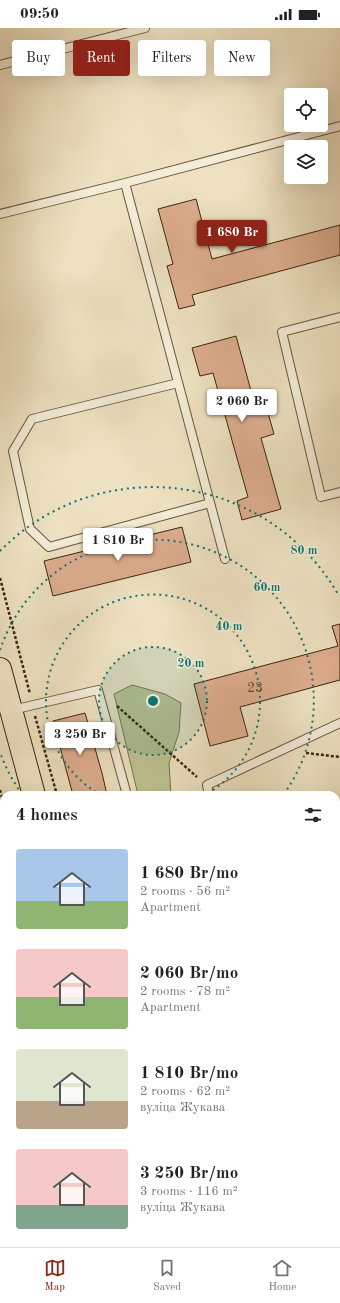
<!DOCTYPE html>
<html lang="en">
<head>
<meta charset="utf-8">
<style>
	:root { --surface:#fff; --page:#f6f6f6; --text:#202124; --muted:#757577; --line:#e0e0e0; --accent:#8f2418 }
	body { margin:0; font-family:"Old Standard TT",serif; background:var(--page); color:var(--text); height:100vh; display:flex; flex-direction:column; font-size:15px; white-space:nowrap }
	* { box-sizing:border-box; margin:0 }
	p { font-size:13px; color:var(--muted) }
	.icon { flex:none; width:22px; height:22px; fill:none; stroke:currentColor; stroke-width:2; stroke-linecap:round; stroke-linejoin:round }
	.map { position:relative; flex:1; overflow:hidden }
	.sheet { position:absolute; left:0px; top:763px; width:340px; height:456px; display:flex; flex-direction:column; background:var(--surface); border-radius:12px 12px 0 0; box-shadow:0 4px 16px #0002 }
	.sheet>* { flex:none }
	.guide { position:absolute; left:12px; top:12px; width:316px; height:36px; display:flex; gap:8px }
	.controls { position:absolute; left:284px; top:60px; display:grid; gap:8px }
	.controls a { display:grid; place-items:center; width:44px; height:44px; border-radius:4px; background:var(--surface); box-shadow:0 4px 16px #0002; font-size:20px }
	.price { position:absolute; translate:-50% -34px; padding:0 9px; border-radius:4px; background:#fff; color:#222; font-size:13px; line-height:26px; filter:drop-shadow(0 1px 2px #0008) }
	.price::after { content:''; position:absolute; left:50%; top:24px; width:12px; height:9px; margin-left:-6px; background:inherit; clip-path:polygon(0 0,100% 0,50% 100%) }
	.price.active { background:var(--accent); color:#fff }
	ul { padding:0; list-style:none }
	li { display:flex; align-items:center; gap:12px; height:100px; padding:0 16px }
	li span { display:grid; place-items:center; flex:none; width:112px; height:80px; border-radius:4px; color:#555 }
	li>.icon { margin-inline-start:auto }
	span .icon { width:48px; height:48px; fill:#fffc; stroke-width:1 }
	li b { font-size:17px }
	h2 { display:flex; justify-content:space-between; align-items:center; height:48px; padding:0 16px; font-size:17px }
	.pill { padding:0 14px; border-radius:4px; background:var(--surface); box-shadow:0 4px 16px #0002; font-size:14px; line-height:36px }
	.pill.active { background:var(--accent); color:#fff }
	.status { display:flex; justify-content:space-between; align-items:center; height:28px; padding:0 20px; background:var(--surface); direction:ltr }
	.status svg { height:11px; fill:currentColor }
	.menu { display:flex; justify-content:space-around; align-items:center; height:56px; border-top:1px solid var(--line); background:var(--surface); font-size:11px; color:var(--muted) }
	.menu a { display:grid; justify-items:center; gap:2px }
	.menu .active { color:var(--accent) }
	.map>svg:first-child { display:block }
	.green { fill:#bcc291; stroke:#7c744e }
	.building { fill:#ddad8e; stroke:#3c260b }
	.lines { fill:none; stroke-linecap:round; stroke-linejoin:round }
	.service-casing { stroke:#685538; stroke-width:10 }
	.primary-casing { stroke:#3c260b; stroke-width:24 }
	.path { stroke:#3c260b; stroke-width:2.5; stroke-dasharray:3 2; stroke-linecap:butt }
	.service { stroke:#f3ecd7; stroke-width:8 }
	.primary { stroke:#ede1c1; stroke-width:22 }
	.ring { fill:none; stroke:#0f766e; stroke-width:2; stroke-dasharray:2 4 }
	.labels { text-anchor:middle; stroke-width:3; stroke-linejoin:round; paint-order:stroke }
	.number-label { font-size:14px; fill:#64482c }
	.centre { fill:#0f766e; stroke:#f3ecd7; stroke-width:2 }
	.ring-label { font-size:12px; text-anchor:middle; font-weight:bold; fill:#0f766e; stroke:#f3ecd7; stroke-width:3; stroke-linejoin:round; paint-order:stroke }
</style>
</head>
<body>
<div class="status"><b>09:50</b><svg viewBox="0 0 49 12"><path d="M0 12V9h3v3zM5 12V6h3v6zM10 12V3h3v9zM15 12V0h3v12zM26 1h20v11H26zM47 4h2v5h-2z"/></svg></div>
<div class="map">
<svg width="340" height="1219" viewBox="0 0 340 1219">
	<rect width="100%" height="100%" fill="#ede1c1"/>
	<filter id="stains"><feTurbulence type="fractalNoise" baseFrequency=".005" numOctaves="4"/><feColorMatrix values="0 0 0 0 .2 0 0 0 0 .09 0 0 0 0 .02 0 0 0 .5 -.17"/></filter>
	<radialGradient id="worn" r=".72"><stop offset=".6" stop-color="#630" stop-opacity="0"/><stop offset="1" stop-color="#630" stop-opacity=".3"/></radialGradient>
	<!-- green -->
	<path class="green" d="M132 657 165 666 181 675 179 704 169 735 171 767H138L114 666Z
		M340 1193V1219H288L287 1215H336V1194Z"/>
	<!-- building -->
	<path class="building" d="M196 171 212 231 340 197V227L192 267 195 277 179 281 167 238 173 236 158 181Z
		M236 308 256 381 266 378 274 406 261 410 281 481 242 492 237 473 248 469 213 345 200 348 192 320Z
		M182 499 191 534 53 568 44 533Z
		M340 596V652L240 679 248 708 210 718 194 656 338 618 332 598Z
		M85 685 102 745 107 767H73L53 693Z
		M340 778V816L336 817V779Z
		M0 890 4 905V920L0 921Z
		M336 927 340 944V1022L336 1023Z
		M4 1022V1050L0 1034V1023Z
		M340 1092V1133L336 1134V1093Z"/>
	<g class="lines">
		<!-- service casing -->
		<g class="service-casing">
			<path id="service" d="M0 37 145 0
				M125 155 225 531
				M0 186 125 155 340 98
				M340 289 282 304 321 469 340 464
				M178 355 32 391 13 423 30 501 49 519 210 475
				M12 682 98 662 127 767
				M209 767 207 757 340 695
				M0 989 4 988
				M0 1147 4 1159
				M26 1215 30 1219
				M248 1215 249 1219
				M100 1219 116 1215"/>
		</g>
		<!-- primary casing -->
		<g class="primary-casing">
			<path id="primary" d="M0 641 34 767
				M155 1215 156 1219"/>
		</g>
		<!-- path -->
		<path class="path" d="M0 550 30 666
			M117 678 197 749
			M35 688 57 767
			M306 725 340 729
			M0 762 4 777
			M336 834 340 833
			M0 973 4 972
			M336 1048 340 1047
			M336 1175 340 1174
			M177 1215 179 1219
			M232 1219 233 1215"/>
		<!-- service -->
		<use href="#service" class="service"/>
		<!-- primary -->
		<use href="#primary" class="primary"/>
	</g>
	<!-- distance rings -->
	<circle cx="153" cy="673" r="54" fill="#0f766e" fill-opacity=".12"/>
	<g class="ring">
		<circle cx="153" cy="673" r="54"/>
		<path d="M101 767A107 107 0 1 1 205 767"/>
		<path d="M22 766A161 161 0 0 1 0 724M0 622A161 161 0 1 1 284 766"/>
		<path d="M0 523A214 214 0 0 1 339 568"/>
	</g>
	<g class="labels">
		<!-- number labels -->
		<g class="number-label">
			<text x="255" y="664">23</text>
		</g>
	</g>
	<circle cx="153" cy="673" r="6" class="centre"/>
	<g class="ring-label">
		<text x="304" y="526">80 m</text>
		<text x="267" y="563">60 m</text>
		<text x="229" y="602">40 m</text>
		<text x="191" y="639">20 m</text>
	</g>
	<rect width="100%" height="100%" filter="url(#stains)"/>
	<rect width="100%" height="100%" fill="url(#worn)"/>
</svg>
<div class="controls">
<a><svg class="icon" aria-label="locate" viewBox="0 0 24 24"><circle cx="12" cy="12" r="6"/><path d="M12 2v4M12 18v4M2 12h4M18 12h4"/></svg></a>
<a><svg class="icon" aria-label="layers" viewBox="0 0 24 24"><path d="M12 4l9 5-9 5-9-5zM3 14l9 5 9-5"/></svg></a>
</div>
<b class="price active" style="left:232px;top:226px">1 680 Br</b>
<b class="price" style="left:242px;top:395px">2 060 Br</b>
<b class="price" style="left:118px;top:534px">1 810 Br</b>
<b class="price" style="left:80px;top:728px">3 250 Br</b>
<div class="guide">
<a class="pill">Buy</a>
<a class="pill active">Rent</a>
<a class="pill">Filters</a>
<a class="pill">New</a>
</div>
<section class="sheet">
<h2>4 homes<svg class="icon" aria-label="filters" viewBox="0 0 24 24"><path d="M4 7h16M4 17h16"/><circle cx="9" cy="7" r="2"/><circle cx="15" cy="17" r="2"/></svg></h2>
<ul>
<li><span style="background:linear-gradient(#a9c7e8 65%,#8fb573 0)"><svg class="icon" aria-label="home" viewBox="0 0 24 24"><path d="M3 11l9-7 9 7M6 9v11h12V9"/></svg></span><div><b>1 680 Br/mo</b><p>2 rooms · 56 m²</p><p>Apartment</p></div></li>
<li><span style="background:linear-gradient(#f6c9c9 60%,#8fb573 0)"><svg class="icon" aria-label="home" viewBox="0 0 24 24"><path d="M3 11l9-7 9 7M6 9v11h12V9"/></svg></span><div><b>2 060 Br/mo</b><p>2 rooms · 78 m²</p><p>Apartment</p></div></li>
<li><span style="background:linear-gradient(#dfe7d0 65%,#b9a48a 0)"><svg class="icon" aria-label="home" viewBox="0 0 24 24"><path d="M3 11l9-7 9 7M6 9v11h12V9"/></svg></span><div><b>1 810 Br/mo</b><p>2 rooms · 62 m²</p><p>вуліца Жукава</p></div></li>
<li><span style="background:linear-gradient(#f6c9c9 70%,#7fa58c 0)"><svg class="icon" aria-label="home" viewBox="0 0 24 24"><path d="M3 11l9-7 9 7M6 9v11h12V9"/></svg></span><div><b>3 250 Br/mo</b><p>3 rooms · 116 m²</p><p>вуліца Жукава</p></div></li>
</ul>
</section>
</div>
<nav class="menu">
<a class="active"><svg class="icon" aria-label="map" viewBox="0 0 24 24"><path d="M3 6l6-2 6 2 6-2v14l-6 2-6-2-6 2zM9 4v14M15 6v14"/></svg>Map</a>
<a><svg class="icon" aria-label="saved" viewBox="0 0 24 24"><path d="M7 4h10v16l-5-4-5 4z"/></svg>Saved</a>
<a><svg class="icon" aria-label="home" viewBox="0 0 24 24"><path d="M3 11l9-7 9 7M6 9v11h12V9"/></svg>Home</a>
</nav>
</body>
</html>
